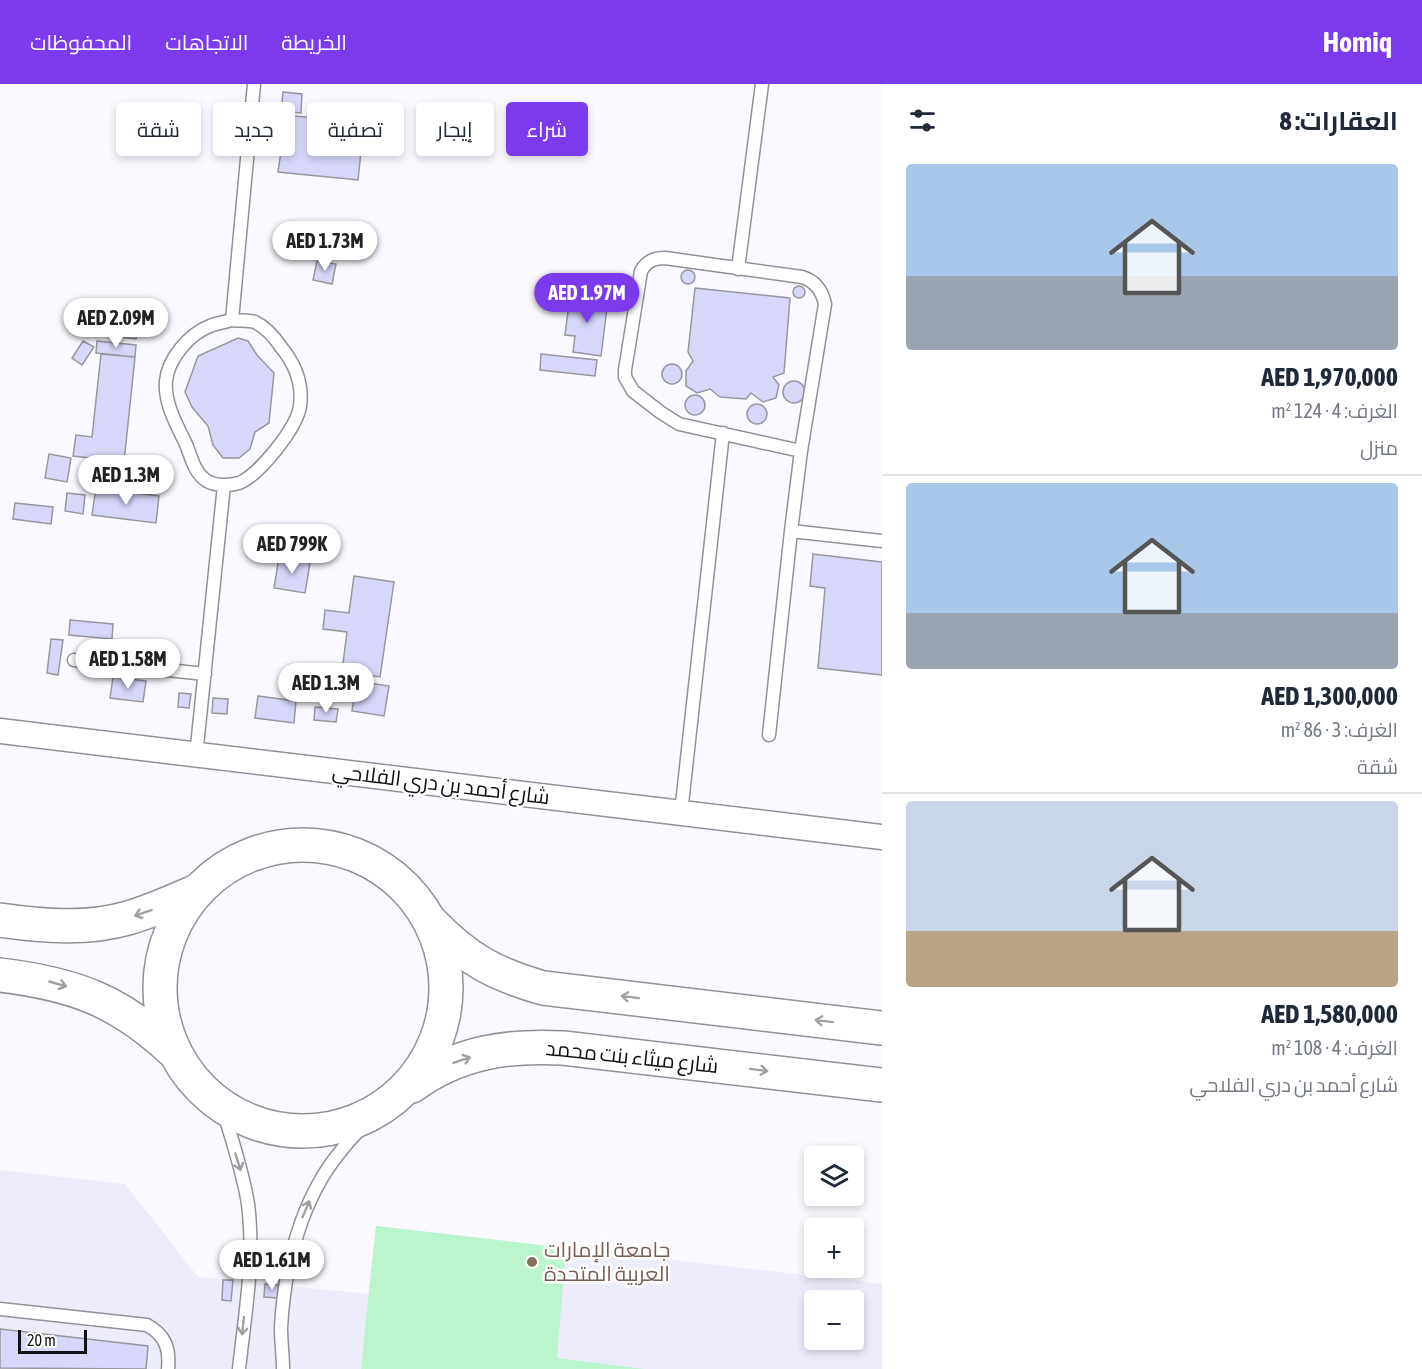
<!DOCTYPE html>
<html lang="ar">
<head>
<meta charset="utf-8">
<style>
	:root { --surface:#fff; --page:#f6f6f7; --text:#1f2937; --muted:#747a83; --line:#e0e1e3; --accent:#7c3aed }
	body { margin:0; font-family:"Asap Condensed",Cairo,sans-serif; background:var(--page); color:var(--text); direction:rtl; height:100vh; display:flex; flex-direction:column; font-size:22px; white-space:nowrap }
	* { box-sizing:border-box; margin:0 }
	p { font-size:20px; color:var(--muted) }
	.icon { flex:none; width:33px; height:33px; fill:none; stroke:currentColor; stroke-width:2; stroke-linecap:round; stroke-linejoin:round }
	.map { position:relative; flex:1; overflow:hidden; direction:ltr }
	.drawer { display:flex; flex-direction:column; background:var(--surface); width:540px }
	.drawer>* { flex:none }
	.hud { position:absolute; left:18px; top:18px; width:570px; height:54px; direction:rtl; display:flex; gap:12px }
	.fabs { position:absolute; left:804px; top:1062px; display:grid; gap:12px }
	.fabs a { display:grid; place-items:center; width:60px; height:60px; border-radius:6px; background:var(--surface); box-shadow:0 3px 9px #0003; font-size:30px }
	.scale { position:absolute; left:18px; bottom:15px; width:69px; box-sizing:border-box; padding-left:6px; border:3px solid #111113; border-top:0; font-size:16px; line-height:21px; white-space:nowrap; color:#111113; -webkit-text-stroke:4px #fff; paint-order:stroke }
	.price { position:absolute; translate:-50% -51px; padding:0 14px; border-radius:21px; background:#fff; color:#222; font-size:20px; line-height:39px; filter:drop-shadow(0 2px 3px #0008) }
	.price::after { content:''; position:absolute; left:50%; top:36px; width:18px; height:14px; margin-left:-9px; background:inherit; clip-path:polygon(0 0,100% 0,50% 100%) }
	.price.current { background:var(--accent); color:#fff }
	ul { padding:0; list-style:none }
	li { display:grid; align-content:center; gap:12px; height:318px; padding:0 24px }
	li+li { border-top:2px solid var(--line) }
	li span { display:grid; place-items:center; height:186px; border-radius:6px; color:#555 }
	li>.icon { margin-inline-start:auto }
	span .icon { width:108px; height:108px; fill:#fffc; stroke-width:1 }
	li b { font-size:26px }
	h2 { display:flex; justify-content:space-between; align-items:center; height:72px; padding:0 24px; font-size:26px }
	.pill { padding:0 21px; border-radius:6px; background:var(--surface); box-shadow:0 3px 9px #0003; font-size:21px; line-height:54px }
	.pill.current { background:var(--accent); color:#fff }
	header { display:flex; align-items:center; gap:36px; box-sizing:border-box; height:84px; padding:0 30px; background:var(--accent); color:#fff }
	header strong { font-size:28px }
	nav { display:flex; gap:33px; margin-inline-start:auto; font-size:21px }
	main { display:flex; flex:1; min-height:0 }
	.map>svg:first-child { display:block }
	.built { fill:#ececfb; fill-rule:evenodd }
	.green { fill:#baf5ce }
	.building { fill:#d7d7fa; stroke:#97979e; stroke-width:1.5 }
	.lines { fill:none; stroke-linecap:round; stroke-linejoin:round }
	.lane-casing { stroke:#919198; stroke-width:15 }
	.street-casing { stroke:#919198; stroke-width:27 }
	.secondary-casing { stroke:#919198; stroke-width:36 }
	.lane { stroke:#fff; stroke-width:12 }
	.street { stroke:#fff; stroke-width:24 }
	.secondary { stroke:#fff; stroke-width:33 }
	.oneway { stroke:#a0a0a1 }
	.education-dot { fill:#8d6e63; stroke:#fff; stroke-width:2 }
	.labels { text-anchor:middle; stroke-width:5; stroke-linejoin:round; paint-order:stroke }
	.street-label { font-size:21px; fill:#111113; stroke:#fff }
	.education-label { font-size:21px; fill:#785e54; stroke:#fff; text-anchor:start }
</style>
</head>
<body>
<header>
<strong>Homiq</strong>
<nav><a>الخريطة</a><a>الاتجاهات</a><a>المحفوظات</a></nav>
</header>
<main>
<section class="drawer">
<h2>العقارات: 8<svg class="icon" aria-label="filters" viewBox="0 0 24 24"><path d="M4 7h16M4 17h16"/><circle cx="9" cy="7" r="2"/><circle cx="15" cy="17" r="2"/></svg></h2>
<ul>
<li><span style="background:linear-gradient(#a9c7e8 60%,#9aa5b1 0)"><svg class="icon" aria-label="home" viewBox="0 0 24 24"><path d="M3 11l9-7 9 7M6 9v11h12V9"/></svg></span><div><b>AED 1,970,000</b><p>الغرف: 4 · 124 m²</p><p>منزل</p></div></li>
<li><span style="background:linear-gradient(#a9c7e8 70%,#9aa5b1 0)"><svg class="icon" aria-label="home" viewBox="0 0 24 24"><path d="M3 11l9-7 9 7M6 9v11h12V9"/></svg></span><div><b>AED 1,300,000</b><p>الغرف: 3 · 86 m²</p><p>شقة</p></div></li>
<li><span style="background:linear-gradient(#c9d6e8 70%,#b9a48a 0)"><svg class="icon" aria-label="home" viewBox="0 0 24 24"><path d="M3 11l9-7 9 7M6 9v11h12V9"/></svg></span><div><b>AED 1,580,000</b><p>الغرف: 4 · 108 m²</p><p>شارع أحمد بن دري الفلاحي</p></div></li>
</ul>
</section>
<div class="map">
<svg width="882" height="1285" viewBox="0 0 882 1285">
	<rect width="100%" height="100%" fill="#f9f9ff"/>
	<!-- built -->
	<path class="built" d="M0 1086 125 1100 198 1193 368 1210 376 1142 882 1200V1285H0ZM814 1216H854V1256H814Z"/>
	<!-- green -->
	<path class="green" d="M376 1142 566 1164 557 1274 644 1285H361Z"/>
	<!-- building -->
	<path class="building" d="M283 8 302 10 301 29 281 27Z
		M285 31 364 39 358 96 278 88 281 67 290 68 292 54 283 53Z
		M317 177 336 180 332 200 313 196Z
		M681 193a7 7 0 1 1 14 0a7 7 0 1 1-14 0Z
		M793 208a6 6 0 1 1 12 0a6 6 0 1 1-12 0Z
		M695 204 790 214 784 289 773 293 779 301 776 314 763 318 751 309 746 315 720 313 710 305 697 309 686 302V287L693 277 688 268Z
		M570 211 608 216 601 272 573 268 575 252 565 251Z
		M105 228 122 231 120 241 103 238Z
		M110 243 137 245 136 255 110 252Z
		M238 254 248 257 257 271 274 289 269 339 255 348 250 365 239 374H223L213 361 208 342 192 323 185 308 198 272Z
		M83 257 94 263 82 281 72 274Z
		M97 257 136 261 135 273 96 269Z
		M101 270 135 273 124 378 73 372 76 351 92 353Z
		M541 270 597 276 595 292 540 286Z
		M662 290a10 10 0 1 1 20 0a10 10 0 1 1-20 0Z
		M783 308a11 11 0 1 1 22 0a11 11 0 1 1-22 0Z
		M685 321a10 10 0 1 1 20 0a10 10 0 1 1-20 0Z
		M747 330a10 10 0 1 1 20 0a10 10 0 1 1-20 0Z
		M49 370 71 374 67 398 45 394Z
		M96 404 159 412 156 439 92 431Z
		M67 409 85 411 83 430 65 427Z
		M15 419 53 423 51 440 13 435Z
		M813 470 882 478V591L818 584 825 504 810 502Z
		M279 473 310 479 305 509 274 504Z
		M354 492 394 498 380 593 342 587 347 548 323 545 325 526 349 529Z
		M70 536 113 540 112 555 69 551Z
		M51 555 63 556 58 591 47 589Z
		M113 593 146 597 143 618 110 614Z
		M357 597 389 602 384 632 352 627Z
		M179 609 191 610 189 624 178 623Z
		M258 612 296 617 294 639 255 634Z
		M213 614 228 615 227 630 212 629Z
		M315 623 338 625 336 638 314 636Z
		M223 1196H233L231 1217 222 1216Z
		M265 1200 279 1201 278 1214 264 1213Z
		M0 1245 148 1262 146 1285 0 1284Z"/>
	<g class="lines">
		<!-- lane casing -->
		<g class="lane-casing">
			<path id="lane" d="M738 185 762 0
				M232 236C239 237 249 236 255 238 265 243 275 254 281 263 295 280 303 300 300 322 297 344 259 391 239 399 229 402 216 402 207 397 193 388 191 371 185 358 176 340 164 318 166 297 168 275 189 250 210 242 217 239 225 238 232 236Z
				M232 236 254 0
				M791 447 882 457
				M74 576 205 590
				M769 651 791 447 801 367 825 220C822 206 815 197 802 193L665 174C654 174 647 177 641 187L625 286V293L633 307 660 328 679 340 801 367
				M196 672 224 401
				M681 729 723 349
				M222 1022C231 1054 243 1087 248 1120 255 1175 245 1230 239 1285
				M0 1225 147 1241C165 1251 170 1264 168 1285
				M283 1285C283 1271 281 1258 281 1244 284 1184 301 1115 340 1068 351 1053 365 1041 377 1027"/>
		</g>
		<!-- street casing -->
		<g class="street-casing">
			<path id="street" d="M0 647 882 753"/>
		</g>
		<!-- secondary casing -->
		<g class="secondary-casing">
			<path id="secondary" d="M160 904a143 143 0 1 1 286 0a143 143 0 1 1-286 0Z
				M0 836C42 842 87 846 128 834 152 827 174 817 197 807
				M432 839C467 875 494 890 543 904L882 944
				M0 891C75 900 120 917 175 969
				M412 1002C458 968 508 961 563 964L882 1001"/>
		</g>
		<!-- lane -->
		<use href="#lane" class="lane"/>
		<!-- street -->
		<use href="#street" class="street"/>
		<!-- secondary -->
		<use href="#secondary" class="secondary"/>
	</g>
	<!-- one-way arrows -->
	<defs><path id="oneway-shaft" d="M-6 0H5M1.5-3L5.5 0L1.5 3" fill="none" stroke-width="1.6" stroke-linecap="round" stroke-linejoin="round" transform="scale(1.5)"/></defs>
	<g class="oneway">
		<use href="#oneway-shaft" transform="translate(143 829) rotate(161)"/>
		<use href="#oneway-shaft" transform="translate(58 900) rotate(16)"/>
		<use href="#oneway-shaft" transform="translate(630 913) rotate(-173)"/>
		<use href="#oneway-shaft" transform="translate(824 937) rotate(-173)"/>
		<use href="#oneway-shaft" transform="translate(462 976) rotate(-19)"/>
		<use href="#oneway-shaft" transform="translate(759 986) rotate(7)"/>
		<use href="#oneway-shaft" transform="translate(238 1078) rotate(73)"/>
		<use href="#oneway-shaft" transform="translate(306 1125) rotate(-67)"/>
		<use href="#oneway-shaft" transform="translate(243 1242) rotate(96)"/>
	</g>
	<!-- markers -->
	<circle class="education-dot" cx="532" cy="1178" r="6"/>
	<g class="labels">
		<!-- street labels -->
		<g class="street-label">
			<text transform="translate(441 700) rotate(7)" y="7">شارع أحمد بن دري الفلاحي</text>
			<text transform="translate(632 973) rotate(6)" y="7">شارع ميثاء بنت محمد</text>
		</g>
		<!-- education labels -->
		<g class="education-label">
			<text x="544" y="1173">جامعة الإمارات<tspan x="544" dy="24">العربية المتحدة</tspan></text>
		</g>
	</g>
</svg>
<div class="fabs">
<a><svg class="icon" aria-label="layers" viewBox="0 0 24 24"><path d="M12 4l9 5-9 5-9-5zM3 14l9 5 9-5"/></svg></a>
<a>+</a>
<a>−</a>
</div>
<div class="scale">20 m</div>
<b class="price" style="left:325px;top:188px">AED 1.73M</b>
<b class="price current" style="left:587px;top:240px">AED 1.97M</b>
<b class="price" style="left:116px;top:265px">AED 2.09M</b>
<b class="price" style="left:126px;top:422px">AED 1.3M</b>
<b class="price" style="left:292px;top:491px">AED 799K</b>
<b class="price" style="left:128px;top:606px">AED 1.58M</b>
<b class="price" style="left:326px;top:630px">AED 1.3M</b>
<b class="price" style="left:272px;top:1207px">AED 1.61M</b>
<div class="hud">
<a class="pill current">شراء</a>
<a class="pill">إيجار</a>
<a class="pill">تصفية</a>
<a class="pill">جديد</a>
<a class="pill">شقة</a>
</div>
</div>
</main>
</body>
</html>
